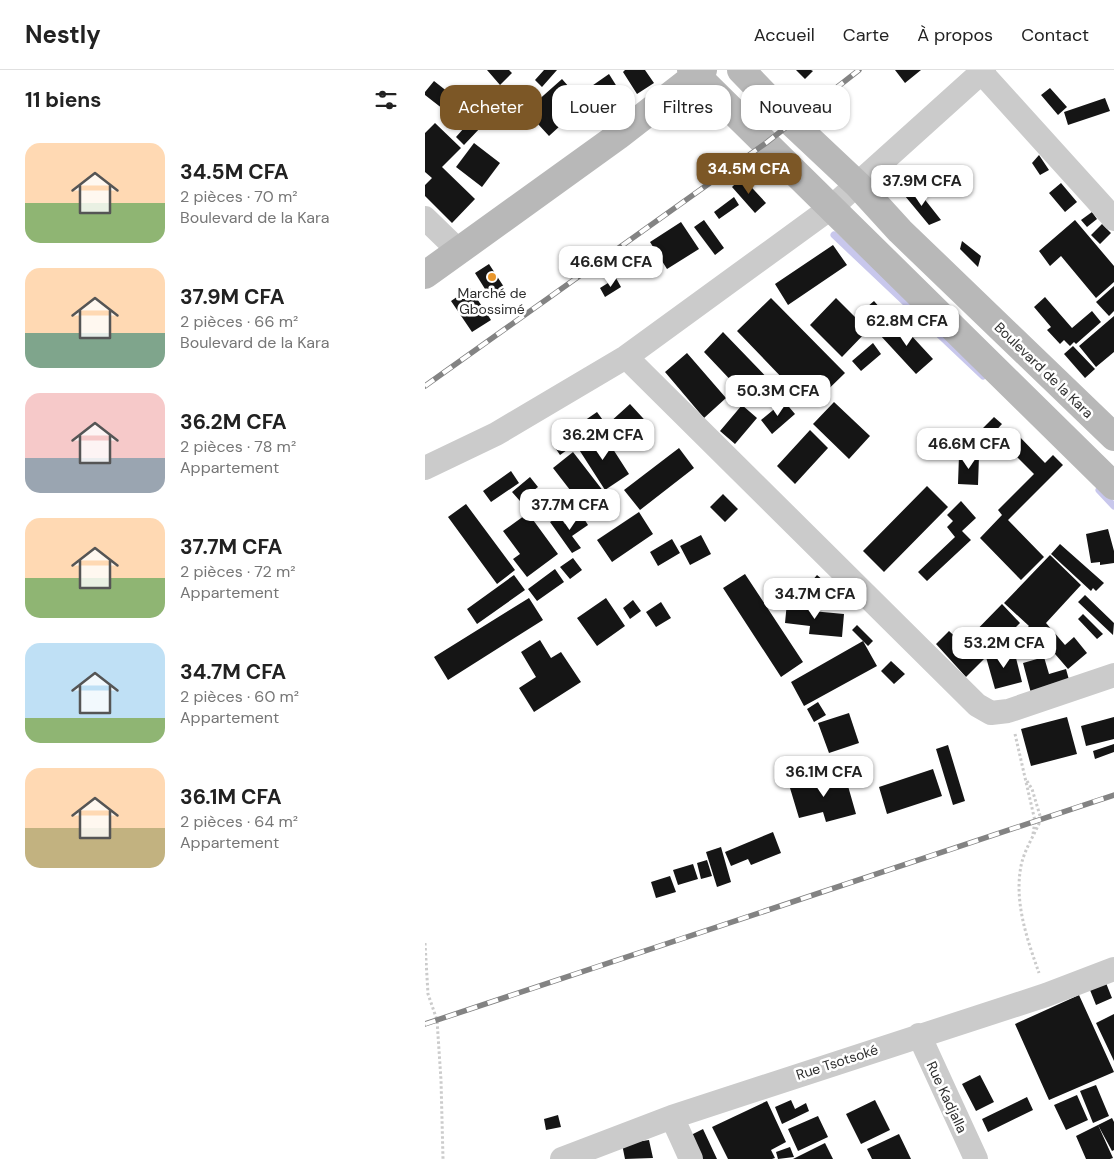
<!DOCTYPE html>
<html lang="fr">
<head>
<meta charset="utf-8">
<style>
	:root { --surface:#fff; --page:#f6f6f6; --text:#222; --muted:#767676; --line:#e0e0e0; --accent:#7c5726 }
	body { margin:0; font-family:"DM Sans",sans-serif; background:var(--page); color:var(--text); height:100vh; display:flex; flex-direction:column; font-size:19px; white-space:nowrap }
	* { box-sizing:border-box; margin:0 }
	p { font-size:16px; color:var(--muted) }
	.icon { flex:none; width:28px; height:28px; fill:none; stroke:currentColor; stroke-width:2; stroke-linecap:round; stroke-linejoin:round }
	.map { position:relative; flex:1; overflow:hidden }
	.sheet { display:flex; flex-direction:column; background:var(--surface); width:425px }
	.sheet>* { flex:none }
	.top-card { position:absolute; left:15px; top:15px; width:475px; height:45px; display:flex; gap:10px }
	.price { position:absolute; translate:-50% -42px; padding:0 11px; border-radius:10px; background:#fff; color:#222; font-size:16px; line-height:32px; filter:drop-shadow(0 1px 2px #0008) }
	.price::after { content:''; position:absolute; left:50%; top:30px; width:15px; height:11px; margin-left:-8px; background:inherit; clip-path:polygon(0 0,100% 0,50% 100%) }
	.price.on { background:var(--accent); color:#fff }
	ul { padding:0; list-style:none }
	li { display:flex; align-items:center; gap:15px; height:125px; padding:0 25px }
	li span { display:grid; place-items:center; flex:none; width:140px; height:100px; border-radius:15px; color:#555 }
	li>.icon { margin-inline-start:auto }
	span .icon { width:60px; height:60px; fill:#fffc; stroke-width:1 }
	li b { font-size:21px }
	h2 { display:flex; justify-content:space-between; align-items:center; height:60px; padding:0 25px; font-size:21px }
	.chip { padding:0 18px; border-radius:15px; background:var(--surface); box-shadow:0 1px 4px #0004; font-size:18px; line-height:45px }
	.chip.on { background:var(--accent); color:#fff }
	header { display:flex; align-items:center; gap:30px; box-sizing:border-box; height:70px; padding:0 25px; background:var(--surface); border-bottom:1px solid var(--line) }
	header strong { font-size:24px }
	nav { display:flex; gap:28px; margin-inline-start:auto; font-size:18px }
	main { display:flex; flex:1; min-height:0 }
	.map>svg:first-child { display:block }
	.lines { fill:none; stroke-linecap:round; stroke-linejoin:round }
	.stream { stroke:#c8c7ec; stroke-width:7 }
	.building { fill:#151515 }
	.path { stroke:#cbcbcb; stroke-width:3; stroke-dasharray:2.5 2.5; stroke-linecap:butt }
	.street { stroke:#cbcbcb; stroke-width:24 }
	.secondary { stroke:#b8b8b8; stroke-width:28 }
	.rail-casing { stroke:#838383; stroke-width:5.5 }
	.rail { stroke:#fff; stroke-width:4; stroke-dasharray:11; stroke-linecap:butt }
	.poi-dot { fill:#e9972c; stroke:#fff; stroke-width:2 }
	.labels { text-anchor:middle; stroke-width:5; stroke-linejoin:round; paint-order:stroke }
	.poi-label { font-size:14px; fill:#2e2e2e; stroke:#fff }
	.street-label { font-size:14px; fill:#2e2e2e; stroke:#fff }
</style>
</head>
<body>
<header>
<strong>Nestly</strong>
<nav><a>Accueil</a><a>Carte</a><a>À propos</a><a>Contact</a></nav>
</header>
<main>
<section class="sheet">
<h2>11 biens<svg class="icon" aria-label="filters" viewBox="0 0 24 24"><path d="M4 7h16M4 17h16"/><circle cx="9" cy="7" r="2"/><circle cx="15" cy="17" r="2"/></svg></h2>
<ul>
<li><span style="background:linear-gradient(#ffd9b3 60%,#8fb573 0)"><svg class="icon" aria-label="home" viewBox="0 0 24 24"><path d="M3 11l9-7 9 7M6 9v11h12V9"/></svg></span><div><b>34.5M CFA</b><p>2 pièces · 70 m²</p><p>Boulevard de la Kara</p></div></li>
<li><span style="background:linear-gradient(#ffd9b3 65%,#7fa58c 0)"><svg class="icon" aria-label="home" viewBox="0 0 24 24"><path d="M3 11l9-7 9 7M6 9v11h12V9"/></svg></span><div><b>37.9M CFA</b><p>2 pièces · 66 m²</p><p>Boulevard de la Kara</p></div></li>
<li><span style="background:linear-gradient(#f6c9c9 65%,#9aa5b1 0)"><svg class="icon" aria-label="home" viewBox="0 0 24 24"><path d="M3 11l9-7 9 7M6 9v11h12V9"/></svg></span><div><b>36.2M CFA</b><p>2 pièces · 78 m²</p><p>Appartement</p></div></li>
<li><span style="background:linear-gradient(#ffd9b3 60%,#8fb573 0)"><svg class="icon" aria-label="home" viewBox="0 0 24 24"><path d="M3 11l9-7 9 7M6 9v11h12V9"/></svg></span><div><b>37.7M CFA</b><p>2 pièces · 72 m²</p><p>Appartement</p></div></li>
<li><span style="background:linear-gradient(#bfe0f5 75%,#8fb573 0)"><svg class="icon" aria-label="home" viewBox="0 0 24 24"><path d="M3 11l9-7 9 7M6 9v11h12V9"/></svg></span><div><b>34.7M CFA</b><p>2 pièces · 60 m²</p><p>Appartement</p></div></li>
<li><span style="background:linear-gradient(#ffd9b3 60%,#c2b280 0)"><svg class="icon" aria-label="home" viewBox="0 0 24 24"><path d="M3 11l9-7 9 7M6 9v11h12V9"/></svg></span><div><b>36.1M CFA</b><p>2 pièces · 64 m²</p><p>Appartement</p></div></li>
</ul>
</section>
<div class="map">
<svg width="689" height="1089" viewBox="0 0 689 1089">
	<rect width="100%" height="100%" fill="#fff"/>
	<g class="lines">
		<!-- stream -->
		<path class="stream" d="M409 165 558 306
			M674 420 689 436"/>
	</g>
	<!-- building -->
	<path class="building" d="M62 0H84L87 3 75 15Z
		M119 0H132L117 17 110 10Z
		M200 0H220L229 13 212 24 198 2Z
		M371 0H386L388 1 380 9Z
		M470 0H496L480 13Z
		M184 4 199 28 176 43 161 20Z
		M137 9 159 34 124 66 101 41Z
		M9 11 28 26 18 39 0 25V22Z
		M625 18 642 37 633 45 616 25Z
		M680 28 685 41 643 55 639 42Z
		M47 49 56 57 39 75 31 67Z
		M10 53 36 78 17 97 50 129 27 153 0 126V115L7 108 0 102V63Z
		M49 73 75 93 57 117 31 97Z
		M614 85 624 100 615 105 607 93Z
		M317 107 341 133 330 143 307 117Z
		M636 113 652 132 640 142 624 123Z
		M490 117 516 150 504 155 480 126Z
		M309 127 314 135 294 149 289 142Z
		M667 142 672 149 662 157 656 150Z
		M279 150 299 178 290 185 269 157Z
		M650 150 689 196V212L671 228 636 186 625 196 614 181Z
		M256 152 274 179 242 199 225 172Z
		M677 154 686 163 675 174 666 165Z
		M537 171 556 186 553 197 535 179Z
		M408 175 422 195 363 235 350 214Z
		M64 194 79 217 65 227 50 203Z
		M191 208 196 217 180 227 175 218Z
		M689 216V241L684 246 671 232Z
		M45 218 66 250 47 262 26 231Z
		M620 227 647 258 667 241 676 252 651 274 649 272 645 276 639 270 635 274 622 260 626 257 609 237Z
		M346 228 420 303 385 337 312 261Z
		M411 228 443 260 417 287 385 255Z
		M449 231 456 239 442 252 435 243Z
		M689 246V282L671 297 654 276Z
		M472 250 508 289 491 304 455 265Z
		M298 262 351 317 331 337 279 282Z
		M448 273 456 284 436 301 427 291Z
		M648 276 670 299 660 308 639 284Z
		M262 283 301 328 279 348 240 302Z
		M359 331 370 344 347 364 336 350Z
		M409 332 445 366 424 389 388 354Z
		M205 334 228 359 207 378 184 353Z
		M317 335 332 348 310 374 295 361Z
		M172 342 180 353 135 385 127 373Z
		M569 347 577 354 567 365 571 369 566 373 555 361Z
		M385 360 403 378 370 414 352 396Z
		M589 361 620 393 628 385 638 395 583 450 619 487 596 510 555 468 577 445 573 440 609 404 577 372Z
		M177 362 204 404 180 420 153 378Z
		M254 378 269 398 215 440 199 420Z
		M148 382 189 435 169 451 128 398Z
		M534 385 554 386 553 415 533 414Z
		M86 401 94 413 66 432 58 421Z
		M105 407 113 417 95 431 87 422Z
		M502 416 523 437 459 502 438 481Z
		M298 424 313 439 300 452 285 437Z
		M536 431 551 448 537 461 546 470 502 511 493 502 530 467 522 457 528 451 522 445Z
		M41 434 90 500 72 514 23 447Z
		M214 442 228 464 187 492 172 470Z
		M103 443 133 484 102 507 88 489 95 484 78 461Z
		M156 444 163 455 147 466 156 478 147 483 125 452 134 446 140 454Z
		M683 459 689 481V493L675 495V492L666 493 661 464Z
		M276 465 286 484 265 495 255 476Z
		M247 469 255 483 233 496 225 482Z
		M635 474 679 513 671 521 668 518 666 521 626 484Z
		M625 485 656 515 621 553 640 575 649 567 662 583 643 599 624 577 614 587 594 565 604 556 579 533Z
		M148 488 157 500 145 509 135 497Z
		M130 499 139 512 112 531 103 519Z
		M320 504 378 592 356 607 298 518Z
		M89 505 100 520 52 554 42 539Z
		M392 505 405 516 398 524 386 512Z
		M660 525 689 553 688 565 653 532Z
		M104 528 118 550 23 610 9 587Z
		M181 528 200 556 172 576 152 548Z
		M208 530 216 541 205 549 198 538Z
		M236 532 246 548 231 557 221 542Z
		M362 532 388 534 387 541 419 544 417 567 384 564 385 556 360 553Z
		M577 534 595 553 541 607 511 574 524 561 538 574Z
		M658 544 678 564 672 569 653 549Z
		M432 555 448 571 443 576 427 560Z
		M115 570 126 588 136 582 156 612 109 642 94 618 111 607 96 582Z
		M438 571 452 596 379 636 366 612Z
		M589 580 597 612 570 619 561 587Z
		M619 587 624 604 641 599 646 617 607 627 598 593Z
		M466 591 480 604 469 614 456 601Z
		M393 632 401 645 389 652 382 639Z
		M424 643 434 673 404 683 393 653Z
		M642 647 652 684 606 696 596 659Z
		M689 647V669L661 676 656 656Z
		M689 674V682L670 689 668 681Z
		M523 675 540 731 528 735 511 679Z
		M508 699 517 726 462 744 454 717Z
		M419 702 431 744 401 752 398 742 374 748 365 718Z
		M348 762 356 783 326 795 323 789 306 796 300 782Z
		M296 777 306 812 292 817 281 782Z
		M282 790 287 806 276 809 272 793Z
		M268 794 273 809 253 815 248 800Z
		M245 806 251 822 231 828 226 812Z
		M681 913 687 928 671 935 665 920Z
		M654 925 689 1002 624 1030 590 954Z
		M689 944V991L671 953Z
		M555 1005 569 1032 551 1041 537 1014Z
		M671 1015 684 1046 668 1053 655 1021Z
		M652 1025 663 1050 641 1060 629 1035Z
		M602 1027 608 1040 563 1062 557 1049Z
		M366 1030 370 1039 381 1033 384 1041 357 1054 350 1037Z
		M450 1030 465 1060 436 1074 421 1044Z
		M342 1031 361 1072 346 1080 350 1088 347 1089H303L287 1057Z
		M133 1045 136 1057 121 1060 119 1049Z
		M393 1046 403 1067 373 1081 363 1059Z
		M687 1048 689 1052V1080L687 1081 673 1055Z
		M673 1055 688 1088 685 1089H661L651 1066Z
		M278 1059 292 1089H270L260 1068Z
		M474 1064 486 1089H447L442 1079Z
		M224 1070 228 1088 200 1089 197 1074Z
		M400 1073 408 1089H368Z
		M365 1077 369 1087 353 1089 351 1082Z"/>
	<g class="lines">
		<!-- path -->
		<path class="path" d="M590 664 610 751 608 764
			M602 711 607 719 616 749C610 764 599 780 596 796 589 832 602 869 614 903
			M0 873 3 924 12 950 16 1010 18 1089"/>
		<!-- street -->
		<path class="street" d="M556 2 689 149
			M0 148 34 181
			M201 287 552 635 566 643 583 641 689 605
			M0 398 71 364 201 287 407 137 559 0
			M494 965 551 1089
			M247 1047 266 1089
			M137 1089 247 1047 621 925 689 899"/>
		<!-- secondary -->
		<path class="secondary" d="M266 0 689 416
			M316 0 366 52 433 115 475 161 689 367
			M0 205 193 66 278 0"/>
		<!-- rail casing -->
		<g class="rail-casing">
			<path id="rail" d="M0 316 341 73 434 0
				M0 954 689 725"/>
		</g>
		<!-- rail -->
		<use href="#rail" class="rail"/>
	</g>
	<!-- markers -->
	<circle class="poi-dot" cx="67" cy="207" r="5"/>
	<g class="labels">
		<!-- poi labels -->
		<g class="poi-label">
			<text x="67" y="228">Marché de<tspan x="67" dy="16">Gbossimé</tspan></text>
		</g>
		<!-- street labels -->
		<g class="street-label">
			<text transform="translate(619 300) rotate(44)" y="5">Boulevard de la Kara</text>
			<text transform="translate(412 992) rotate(-18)" y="5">Rue Tsotsoké</text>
			<text transform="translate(522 1027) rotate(65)" y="5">Rue Kadjalla</text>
		</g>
	</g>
</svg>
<b class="price on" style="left:324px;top:125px">34.5M CFA</b>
<b class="price" style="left:497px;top:137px">37.9M CFA</b>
<b class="price" style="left:186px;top:218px">46.6M CFA</b>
<b class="price" style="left:482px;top:277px">62.8M CFA</b>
<b class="price" style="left:353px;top:347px">50.3M CFA</b>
<b class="price" style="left:178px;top:391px">36.2M CFA</b>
<b class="price" style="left:544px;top:400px">46.6M CFA</b>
<b class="price" style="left:145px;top:461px">37.7M CFA</b>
<b class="price" style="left:390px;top:550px">34.7M CFA</b>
<b class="price" style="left:579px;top:599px">53.2M CFA</b>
<b class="price" style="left:399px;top:728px">36.1M CFA</b>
<div class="top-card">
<a class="chip on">Acheter</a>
<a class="chip">Louer</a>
<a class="chip">Filtres</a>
<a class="chip">Nouveau</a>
</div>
</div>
</main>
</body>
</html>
